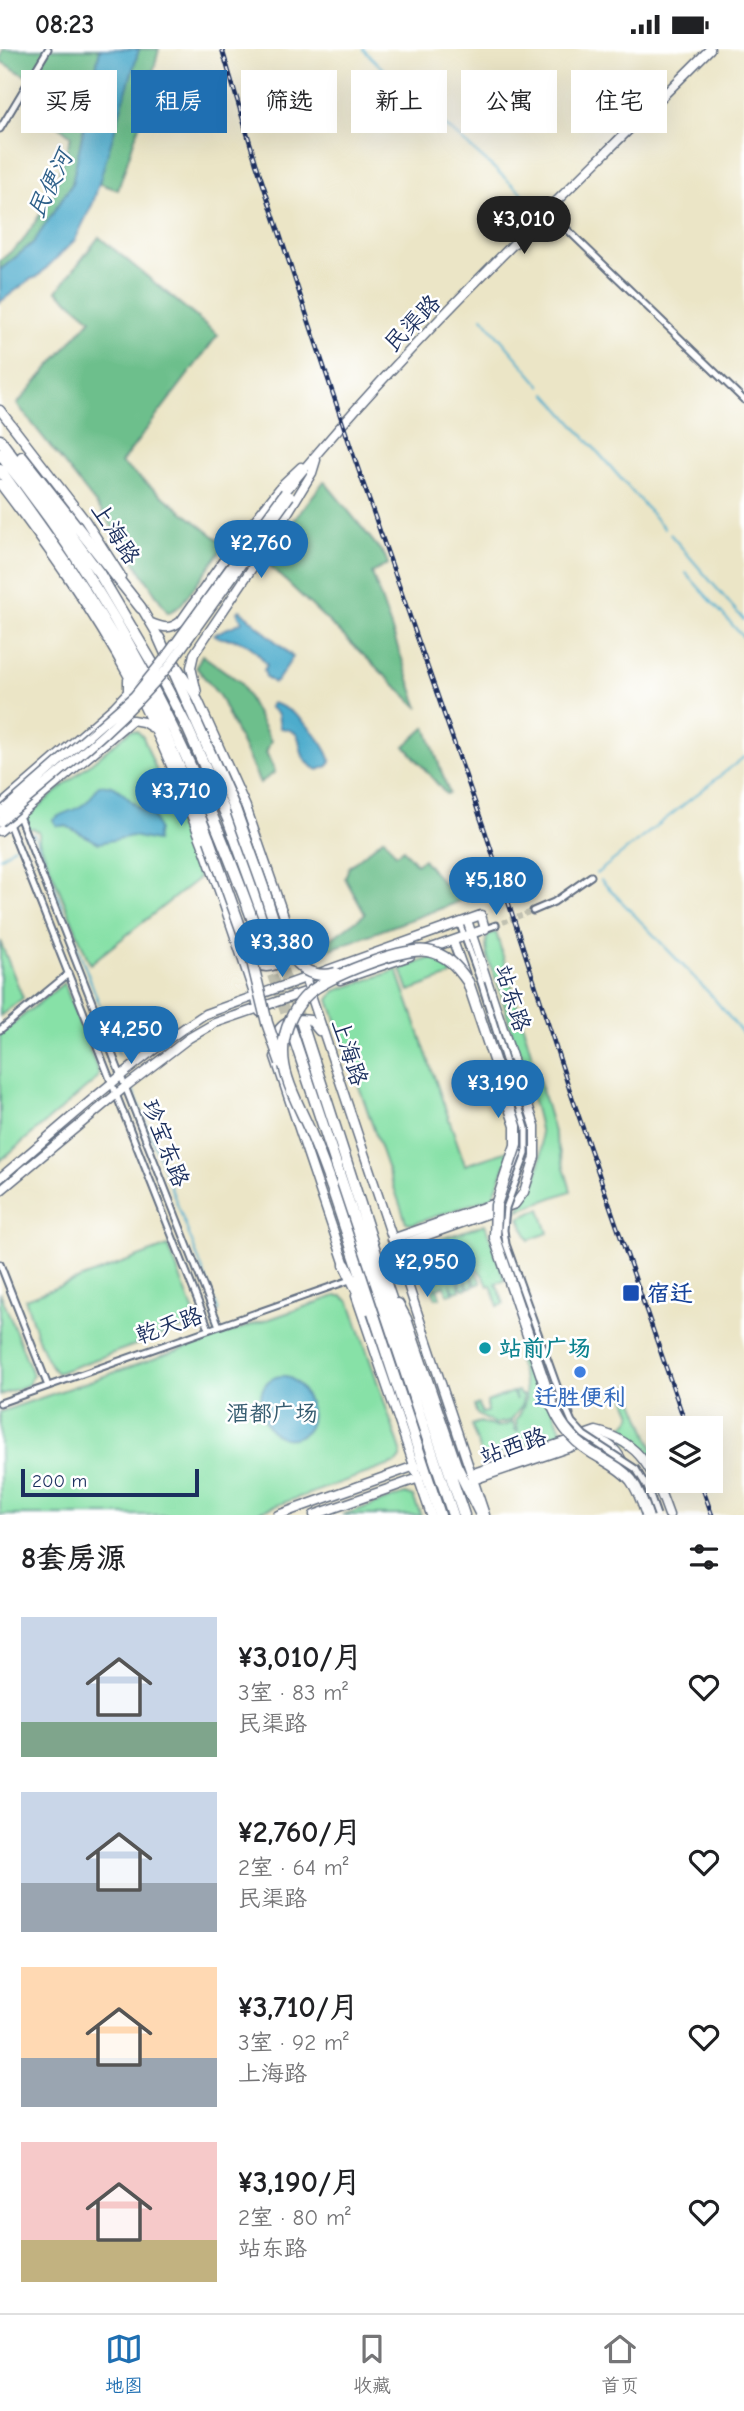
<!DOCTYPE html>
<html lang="zh">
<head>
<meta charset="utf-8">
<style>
	:root { --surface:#fff; --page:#f2f2f2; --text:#202124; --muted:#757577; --line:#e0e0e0; --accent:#1f6fb2 }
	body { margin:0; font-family:"Comic Neue","LXGW WenKai TC",sans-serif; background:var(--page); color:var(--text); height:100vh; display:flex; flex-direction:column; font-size:26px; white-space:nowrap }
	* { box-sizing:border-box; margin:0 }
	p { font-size:23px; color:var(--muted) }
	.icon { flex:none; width:38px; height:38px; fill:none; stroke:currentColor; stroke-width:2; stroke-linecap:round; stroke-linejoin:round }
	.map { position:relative; height:1466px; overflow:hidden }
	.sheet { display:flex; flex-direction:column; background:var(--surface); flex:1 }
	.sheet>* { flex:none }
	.top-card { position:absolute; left:21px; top:21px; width:704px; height:63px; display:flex; gap:14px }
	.tools { position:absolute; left:646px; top:1367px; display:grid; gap:14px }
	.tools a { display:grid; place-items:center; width:77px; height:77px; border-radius:0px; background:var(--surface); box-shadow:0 7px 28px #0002; font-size:35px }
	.scale { position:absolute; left:21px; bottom:18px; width:178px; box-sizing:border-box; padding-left:7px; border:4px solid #1b2f5e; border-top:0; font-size:19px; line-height:24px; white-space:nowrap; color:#1b2f5e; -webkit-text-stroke:5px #fff; paint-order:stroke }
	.price { position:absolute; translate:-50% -60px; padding:0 16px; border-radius:24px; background:var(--accent); color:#fff; font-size:23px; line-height:46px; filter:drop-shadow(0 2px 4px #0008) }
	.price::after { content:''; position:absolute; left:50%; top:42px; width:21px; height:16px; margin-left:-10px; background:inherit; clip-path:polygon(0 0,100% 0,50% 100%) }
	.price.active { background:#222; color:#fff }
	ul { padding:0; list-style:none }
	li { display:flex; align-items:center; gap:21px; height:175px; padding:0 21px }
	li span { display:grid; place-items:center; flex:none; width:196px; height:140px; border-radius:0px; color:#555 }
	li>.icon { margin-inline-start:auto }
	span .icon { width:84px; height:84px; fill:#fffc; stroke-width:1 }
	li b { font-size:30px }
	h2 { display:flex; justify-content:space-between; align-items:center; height:84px; padding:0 21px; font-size:30px }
	.chip { padding:0 24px; border-radius:0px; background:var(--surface); box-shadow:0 7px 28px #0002; font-size:24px; line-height:63px }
	.chip.active { background:var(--accent); color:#fff }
	.status { display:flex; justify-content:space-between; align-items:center; height:49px; padding:0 35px; background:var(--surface); direction:ltr }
	.status svg { height:19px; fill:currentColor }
	.tab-bar { display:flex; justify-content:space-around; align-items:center; height:98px; border-top:2px solid var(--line); background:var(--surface); font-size:19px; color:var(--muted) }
	.tab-bar a { display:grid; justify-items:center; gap:4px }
	.tab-bar .active { color:var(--accent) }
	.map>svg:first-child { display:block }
	.green { fill:#87e1a7; stroke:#518882; stroke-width:2 }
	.forest { fill:#6dbf8c; stroke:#447775; stroke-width:2 }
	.water { fill:#4daccc; stroke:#346e95; stroke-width:2 }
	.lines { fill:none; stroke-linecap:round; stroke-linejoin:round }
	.stream { stroke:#4daccc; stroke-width:2 }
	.street-tunnel { stroke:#c1c1b1; stroke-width:5; stroke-dasharray:5 2.5; stroke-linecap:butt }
	.highway-tunnel { stroke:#c1c1b1; stroke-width:10; stroke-dasharray:10 5; stroke-linecap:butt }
	.street-casing { stroke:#646f82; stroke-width:9 }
	.secondary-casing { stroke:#646f82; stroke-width:11 }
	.highway-casing { stroke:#646f82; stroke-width:13 }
	.street { stroke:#fff; stroke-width:5 }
	.secondary { stroke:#fff; stroke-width:8 }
	.highway { stroke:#fff; stroke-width:10 }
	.rail-casing { stroke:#1b2f5e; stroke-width:4.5 }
	.rail { stroke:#fff; stroke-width:2; stroke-dasharray:5; stroke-linecap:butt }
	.street-bridge-casing { stroke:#646f82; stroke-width:9; stroke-linecap:butt }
	.secondary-bridge-casing { stroke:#646f82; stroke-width:11; stroke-linecap:butt }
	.highway-bridge-casing { stroke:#646f82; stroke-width:13; stroke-linecap:butt }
	.street-bridge { stroke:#fff; stroke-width:5 }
	.secondary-bridge { stroke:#fff; stroke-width:8 }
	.highway-bridge { stroke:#fff; stroke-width:10 }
	.transit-dot { fill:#1a4fb4; stroke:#fff; stroke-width:2.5 }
	.culture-dot { fill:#0f9aa8; stroke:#fff; stroke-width:2.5 }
	.shop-dot { fill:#3f7fe0; stroke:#fff; stroke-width:2.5 }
	.labels { text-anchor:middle; stroke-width:5; stroke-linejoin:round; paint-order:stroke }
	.street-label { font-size:23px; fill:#1b2f5e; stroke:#fff }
	.transit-label { font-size:23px; font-weight:bold; fill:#164399; stroke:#fff; text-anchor:start }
	.culture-label { font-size:23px; font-weight:bold; fill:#0d838f; stroke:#fff; text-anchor:start }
	.shop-label { font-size:23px; font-weight:bold; fill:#366cbe; stroke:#fff }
	.park-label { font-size:23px; fill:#365c70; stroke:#fff }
	.water-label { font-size:24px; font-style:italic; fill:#2f618a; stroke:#fff }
</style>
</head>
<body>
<div class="status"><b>08:23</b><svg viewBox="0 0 49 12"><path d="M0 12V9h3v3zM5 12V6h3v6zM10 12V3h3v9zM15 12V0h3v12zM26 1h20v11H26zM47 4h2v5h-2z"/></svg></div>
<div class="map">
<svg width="744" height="1466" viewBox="0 0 744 1466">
	<rect width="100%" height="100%" fill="#fff"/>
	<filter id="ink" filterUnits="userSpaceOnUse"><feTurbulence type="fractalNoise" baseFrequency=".0143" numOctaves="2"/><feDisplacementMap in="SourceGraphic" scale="14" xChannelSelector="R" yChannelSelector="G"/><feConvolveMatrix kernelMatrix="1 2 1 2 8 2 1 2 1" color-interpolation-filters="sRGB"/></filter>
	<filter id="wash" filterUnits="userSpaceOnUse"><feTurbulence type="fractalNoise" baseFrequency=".00686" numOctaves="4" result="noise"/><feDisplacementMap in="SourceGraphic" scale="28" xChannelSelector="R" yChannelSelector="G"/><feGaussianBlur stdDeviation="1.57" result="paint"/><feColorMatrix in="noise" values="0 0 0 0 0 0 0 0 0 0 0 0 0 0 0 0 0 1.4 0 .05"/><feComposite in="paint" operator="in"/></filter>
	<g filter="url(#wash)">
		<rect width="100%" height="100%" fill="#ebe5c6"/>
		<!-- green -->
		<path class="green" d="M131 681 137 682 143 688 199 829 90 915 39 792V783L32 779 27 781 22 771Z
			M496 883 571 1142 516 1162C562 1109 535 1061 517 1005 511 984 507 962 500 942 495 925 481 903 488 886Z
			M0 892 23 949 0 967Z
			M444 904 452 924 450 927 409 942 401 920Z
			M397 921 465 1116 511 1101 493 1148 413 1175 406 1173 329 951 335 942Z
			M64 934 99 1025 97 1030 0 1112V985Z
			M540 1160 548 1184 529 1191 519 1169Z
			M485 1175 505 1231 496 1234 504 1255 498 1257 491 1236 488 1237C482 1222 474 1215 459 1212L455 1203 457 1212 440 1219 431 1234 425 1220 417 1222 412 1208 415 1199Z
			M168 1197 193 1261 194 1270 191 1276 57 1324C41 1309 33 1271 25 1250Z
			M454 1215C472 1216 476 1220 481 1234L476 1236 472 1227 474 1237 469 1239 465 1229 467 1239 463 1240 458 1231 460 1241 455 1243 450 1234 453 1244 448 1245 444 1236 437 1239 440 1248 436 1249 432 1241 435 1240C431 1227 443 1219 454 1215Z
			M0 1243 33 1326 28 1336 0 1346Z
			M336 1247H342L350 1253 401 1402V1408L396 1414 249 1466H0V1363Z
			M523 1311 531 1333 541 1330 562 1384 486 1409 481 1405 471 1376 480 1373C493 1378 500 1380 513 1373L516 1382H518L516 1371C531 1352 526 1334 518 1312Z
			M628 1337 658 1412V1423L643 1403 618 1386V1383L630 1371 632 1365 624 1346Z
			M518 1342 520 1346H523L522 1357 510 1372 494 1375 477 1365 474 1357 478 1355 482 1364 487 1363V1353L512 1343 516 1351 514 1343Z
			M405 1445 413 1448 421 1466H342Z"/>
		<!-- forest -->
		<path class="forest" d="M3 0H100L72 135 34 193 0 221V212L22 193 52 147 71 87 27 51 36 33 0 12Z
			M139 0H159L143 64 118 141 98 134Z
			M99 188 218 286 121 414 225 496 180 557 168 564 103 464 17 355 91 270 57 242Z
			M324 432 385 507 388 515 372 524 419 659 269 516 267 507Z
			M202 606 240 633 271 692 266 703 275 723 260 734 220 648 196 618Z
			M426 678 449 744 446 745 405 697Z
			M384 789 396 805 403 800 416 815 423 810 445 837 464 824 471 839 461 851 453 855 328 901 320 900 321 897 365 865 345 829 349 818Z"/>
		<!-- water -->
		<path class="water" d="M100 0H139L93 154 75 191 37 228 31 230 0 253V221L34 193 72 135Z
			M240 561 293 608 277 632 274 634 266 628 264 621 267 616C258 604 250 594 236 591 227 588 222 592 214 585L240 574 242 572 237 563Z
			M272 654C296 660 323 689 331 712L328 717 318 721C313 718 307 715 304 709 296 694 306 682 280 679L278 665 269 658Z
			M99 736C118 734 124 747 138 758 142 761 148 763 153 766L158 780 156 792 132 787 99 794 66 777H57L53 771C63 762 74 763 84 755 91 750 94 743 99 736Z
			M286 1327C309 1336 326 1383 293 1389 258 1395 245 1324 286 1327Z"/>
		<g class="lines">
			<!-- stream -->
			<path class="stream" d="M363 0 394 31 530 151
				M482 268 541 337
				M546 344 664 479
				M670 485 744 571
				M686 524 744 589
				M30 787 34 785 119 1006
				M0 809 14 798
				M596 825 744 708
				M601 831 711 946 744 986
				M133 1041 219 1263"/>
		</g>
	</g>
	<g filter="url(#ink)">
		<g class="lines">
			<!-- street-tunnel -->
			<path class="street-tunnel" d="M496 876 533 862"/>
			<!-- highway-tunnel -->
			<path class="highway-tunnel" d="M278 907 302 975
				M267 912 290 977"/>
			<!-- street casing -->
			<g class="street-casing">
				<path id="street" d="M0 80 48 0
					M548 162 744 351
					M19 767 219 1277
					M9 775 209 1280
					M533 862 554 853 591 827
					M459 873 481 933
					M485 880 496 876
					M0 981 67 926
					M0 1215 48 1337
					M0 1354 350 1231"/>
			</g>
			<!-- secondary casing -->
			<g class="secondary-casing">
				<path id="secondary" d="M0 361 85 471 121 527
					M0 435C47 497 93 561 130 630 185 735 223 850 260 963
					M285 443C414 285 566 145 710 0
					M139 555 161 592
					M151 574C164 579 170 581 181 572L226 508 284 434 301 418
					M172 609 198 651 246 758 305 928 485 1466
					M197 644 191 618 194 605 273 488 312 424 316 411
					M0 757 114 658 128 643V631
					M0 782 132 671 143 673 151 678
					M453 892 465 925
					M251 912C266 924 284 916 291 900
					M340 931 410 907
					M276 994C275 974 293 968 310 971L319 982
					M275 1008 347 1222
					M0 1129C67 1073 132 1012 205 965L481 866 485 880 426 901
					M0 1142 125 1038 189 989 215 974 311 941
					M392 1190 501 1152C515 1138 522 1110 519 1090
					M394 1198 515 1155 524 1143 535 1108V1077L467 871
					M356 1247 431 1466
					M471 1425 596 1382C643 1393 654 1425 669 1466
					M473 1431 594 1390C614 1393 622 1409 629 1427
					M278 1466 415 1417
					M314 1466 419 1429"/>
			</g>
			<!-- highway casing -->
			<g class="highway-casing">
				<path id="highway" d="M0 391 99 524 163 632 188 680 228 770 277 905
					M0 405C125 559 201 722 266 908
					M22 408 141 559
					M0 421C45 483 90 545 127 612 159 669 186 730 209 791
					M159 589 235 760
					M302 975 381 1220 464 1466
					M291 980 453 1466
					M331 1136 440 1466
					M345 1216 366 1260
					M398 1255 406 1270 456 1416 481 1466
					M550 1340 554 1349 568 1365"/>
			</g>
			<!-- street -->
			<use href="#street" class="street"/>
			<!-- secondary -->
			<use href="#secondary" class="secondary"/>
			<!-- highway -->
			<use href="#highway" class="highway"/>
			<!-- rail casing -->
			<g class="rail-casing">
				<path id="rail" d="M222 0 256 114 354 408 485 782 570 1042 687 1379
					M700 1432 712 1466"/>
			</g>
			<!-- rail -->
			<use href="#rail" class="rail"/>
			<!-- street-bridge casing -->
			<g class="street-bridge-casing">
				<path id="street-bridge" d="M481 933 526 1079V1105L506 1159 504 1181 506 1195 561 1348 572 1373 584 1386 636 1420 647 1438 657 1466"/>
			</g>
			<!-- secondary-bridge casing -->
			<g class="secondary-bridge-casing">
				<path id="secondary-bridge" d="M0 764 134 647 164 610 285 443
					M0 773C59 723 120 677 169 617L290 447"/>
			</g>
			<!-- highway-bridge casing -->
			<g class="highway-bridge-casing">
				<path id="highway-bridge" d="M235 760C244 786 254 812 263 838 274 870 287 938 336 924
					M209 791 251 908 267 974 281 1014
					M331 1136C325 1120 319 1103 312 1087 300 1057 278 1025 284 991 287 974 296 956 308 945 326 928 402 898 427 902 446 905 457 917 468 933L516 1077V1096L496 1156 495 1189 549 1348C558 1372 569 1389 591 1403 605 1412 620 1418 631 1431 639 1442 643 1454 647 1466"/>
			</g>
			<!-- street-bridge -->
			<use href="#street-bridge" class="street-bridge"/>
			<!-- secondary-bridge -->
			<use href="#secondary-bridge" class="secondary-bridge"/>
			<!-- highway-bridge -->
			<use href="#highway-bridge" class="highway-bridge"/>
		</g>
	</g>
	<!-- markers -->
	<rect class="transit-dot" x="622" y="1235" width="18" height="18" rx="3.5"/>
	<circle class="culture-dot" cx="485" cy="1299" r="7"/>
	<circle class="shop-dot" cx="580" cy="1323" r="7"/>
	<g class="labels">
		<!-- street labels -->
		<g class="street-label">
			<text transform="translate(412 274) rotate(-46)" y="8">民渠路</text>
			<text transform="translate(116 484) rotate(57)" y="8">上海路</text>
			<text transform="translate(513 949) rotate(72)" y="8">站东路</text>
			<text transform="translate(350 1003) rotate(72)" y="8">上海路</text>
			<text transform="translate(166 1094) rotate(69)" y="8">珍宝东路</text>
			<text transform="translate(169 1276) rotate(-19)" y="8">乾天路</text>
			<text transform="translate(513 1397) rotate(-19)" y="8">站西路</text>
		</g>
		<!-- transit labels -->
		<g class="transit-label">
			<text x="647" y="1252">宿迁</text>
		</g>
		<!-- culture labels -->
		<g class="culture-label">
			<text x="499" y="1307">站前广场</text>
		</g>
		<!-- shop labels -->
		<g class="shop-label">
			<text x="580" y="1356">迁胜便利</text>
		</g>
		<!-- park labels -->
		<g class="park-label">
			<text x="272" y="1372">酒都广场</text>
		</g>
		<!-- water labels -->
		<g class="water-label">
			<text transform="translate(50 135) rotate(-64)" y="8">民便河</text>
		</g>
	</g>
</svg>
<div class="tools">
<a><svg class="icon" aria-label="layers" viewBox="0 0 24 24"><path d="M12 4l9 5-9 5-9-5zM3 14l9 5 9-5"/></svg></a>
</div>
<div class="scale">200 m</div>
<b class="price active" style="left:524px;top:207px">¥3,010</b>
<b class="price" style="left:261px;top:531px">¥2,760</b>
<b class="price" style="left:181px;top:779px">¥3,710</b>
<b class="price" style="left:496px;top:868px">¥5,180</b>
<b class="price" style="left:282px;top:930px">¥3,380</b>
<b class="price" style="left:131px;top:1017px">¥4,250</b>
<b class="price" style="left:498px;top:1071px">¥3,190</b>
<b class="price" style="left:427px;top:1250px">¥2,950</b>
<div class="top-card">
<a class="chip">买房</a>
<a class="chip active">租房</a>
<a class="chip">筛选</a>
<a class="chip">新上</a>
<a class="chip">公寓</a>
<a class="chip">住宅</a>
</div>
</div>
<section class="sheet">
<h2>8套房源<svg class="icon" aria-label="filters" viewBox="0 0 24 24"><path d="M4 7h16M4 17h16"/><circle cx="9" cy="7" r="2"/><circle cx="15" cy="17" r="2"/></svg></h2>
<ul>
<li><span style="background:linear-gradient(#c9d6e8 75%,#7fa58c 0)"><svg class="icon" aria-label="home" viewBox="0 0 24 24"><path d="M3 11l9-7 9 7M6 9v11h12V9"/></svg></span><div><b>¥3,010/月</b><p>3室 · 83 m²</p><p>民渠路</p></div><svg class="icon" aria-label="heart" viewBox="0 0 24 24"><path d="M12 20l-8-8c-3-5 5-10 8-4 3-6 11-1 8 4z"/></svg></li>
<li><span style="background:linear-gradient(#c9d6e8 65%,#9aa5b1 0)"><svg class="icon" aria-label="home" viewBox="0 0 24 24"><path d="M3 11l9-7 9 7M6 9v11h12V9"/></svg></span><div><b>¥2,760/月</b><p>2室 · 64 m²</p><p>民渠路</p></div><svg class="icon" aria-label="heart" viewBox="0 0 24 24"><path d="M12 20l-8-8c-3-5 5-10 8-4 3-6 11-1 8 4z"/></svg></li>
<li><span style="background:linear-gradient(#ffd9b3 65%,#9aa5b1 0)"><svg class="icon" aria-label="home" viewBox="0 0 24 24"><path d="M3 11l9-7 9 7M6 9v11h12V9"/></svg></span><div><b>¥3,710/月</b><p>3室 · 92 m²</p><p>上海路</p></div><svg class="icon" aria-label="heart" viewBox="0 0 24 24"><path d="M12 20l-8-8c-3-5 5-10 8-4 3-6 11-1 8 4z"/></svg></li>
<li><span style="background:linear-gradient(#f6c9c9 70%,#c2b280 0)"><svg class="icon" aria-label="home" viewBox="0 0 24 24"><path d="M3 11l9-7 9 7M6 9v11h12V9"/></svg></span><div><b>¥3,190/月</b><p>2室 · 80 m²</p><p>站东路</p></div><svg class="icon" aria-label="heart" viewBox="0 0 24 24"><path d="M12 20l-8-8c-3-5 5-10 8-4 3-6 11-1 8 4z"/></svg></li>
</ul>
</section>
<nav class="tab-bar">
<a class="active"><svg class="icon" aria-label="map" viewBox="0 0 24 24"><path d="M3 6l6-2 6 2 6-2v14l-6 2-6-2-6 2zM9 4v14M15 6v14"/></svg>地图</a>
<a><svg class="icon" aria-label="saved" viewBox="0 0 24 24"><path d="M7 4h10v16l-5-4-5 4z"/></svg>收藏</a>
<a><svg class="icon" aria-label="home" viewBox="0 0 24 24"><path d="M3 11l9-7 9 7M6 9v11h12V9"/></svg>首页</a>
</nav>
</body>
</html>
